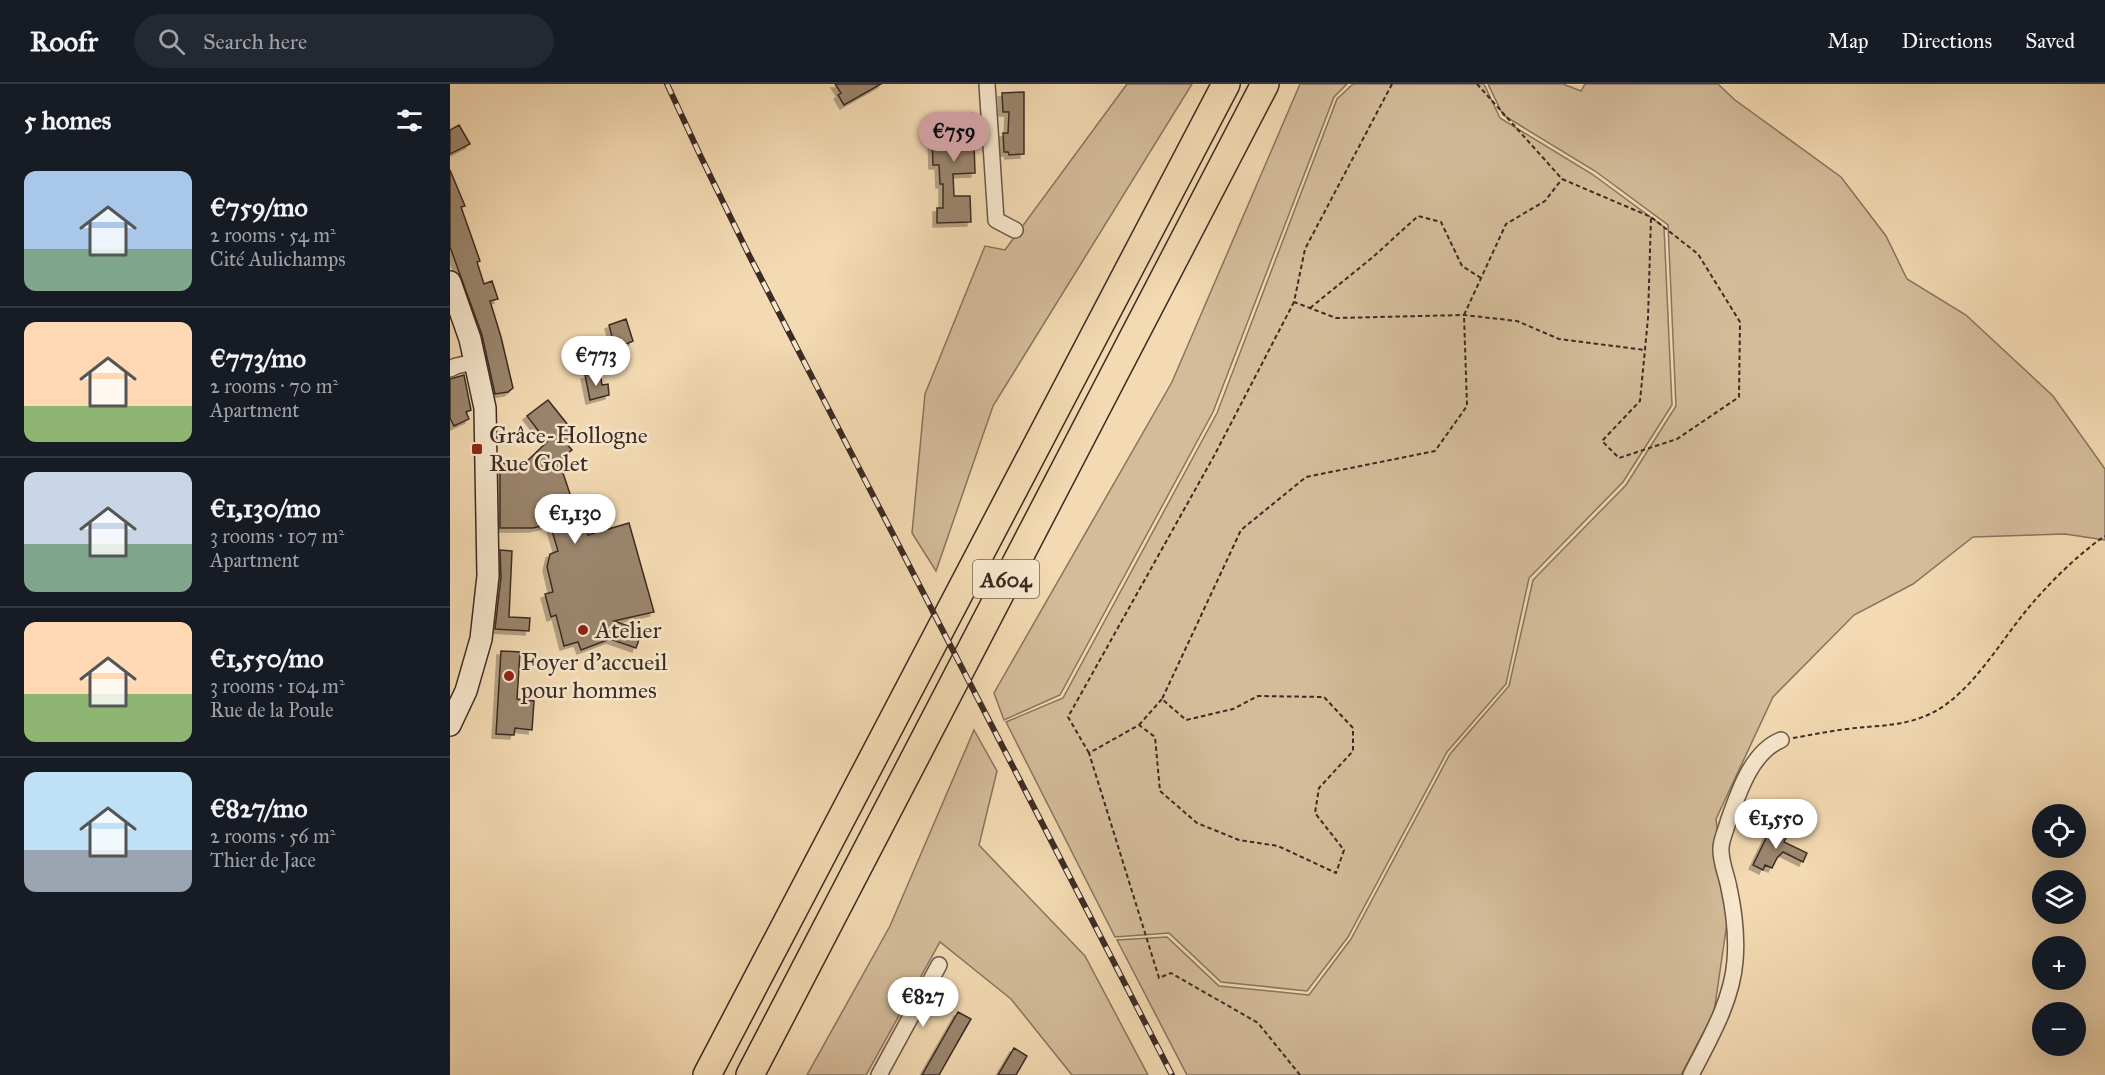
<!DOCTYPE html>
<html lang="en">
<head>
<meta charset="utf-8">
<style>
	:root { --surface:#171b24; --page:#242831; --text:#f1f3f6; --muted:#9ea1a6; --line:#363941; --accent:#c59692 }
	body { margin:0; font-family:"IM FELL Great Primer",serif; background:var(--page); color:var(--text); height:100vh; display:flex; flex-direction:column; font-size:22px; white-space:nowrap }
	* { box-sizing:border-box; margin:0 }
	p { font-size:20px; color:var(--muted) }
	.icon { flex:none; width:33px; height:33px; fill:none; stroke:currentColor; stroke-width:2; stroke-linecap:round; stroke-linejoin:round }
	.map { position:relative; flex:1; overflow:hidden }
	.panel { display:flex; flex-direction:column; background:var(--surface); width:450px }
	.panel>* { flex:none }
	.tools { position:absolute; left:1582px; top:720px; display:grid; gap:12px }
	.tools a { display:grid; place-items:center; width:54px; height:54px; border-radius:50%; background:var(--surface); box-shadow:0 6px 24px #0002; font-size:30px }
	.price { position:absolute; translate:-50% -51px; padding:0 14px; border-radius:21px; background:#fff; color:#222; font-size:20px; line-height:39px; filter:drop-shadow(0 2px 3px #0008) }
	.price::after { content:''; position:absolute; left:50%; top:36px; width:18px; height:14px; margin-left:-9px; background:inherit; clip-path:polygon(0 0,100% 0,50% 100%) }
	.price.on { background:var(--accent); color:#111 }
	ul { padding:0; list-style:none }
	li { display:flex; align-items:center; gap:18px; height:150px; padding:0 24px }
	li+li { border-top:2px solid var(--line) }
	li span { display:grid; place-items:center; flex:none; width:168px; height:120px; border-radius:12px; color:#555 }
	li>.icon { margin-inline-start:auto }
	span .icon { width:72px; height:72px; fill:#fffc; stroke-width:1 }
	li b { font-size:26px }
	h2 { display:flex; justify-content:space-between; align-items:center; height:72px; padding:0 24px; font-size:26px }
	header { display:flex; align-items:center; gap:36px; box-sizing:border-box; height:84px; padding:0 30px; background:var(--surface); border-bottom:2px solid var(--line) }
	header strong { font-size:28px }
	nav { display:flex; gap:33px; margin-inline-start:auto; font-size:21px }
	.search { width:420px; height:54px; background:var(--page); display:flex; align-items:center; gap:15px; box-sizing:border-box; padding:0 21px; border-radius:33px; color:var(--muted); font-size:22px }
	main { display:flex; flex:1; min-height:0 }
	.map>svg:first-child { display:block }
	.green { fill:#d4bc9a; stroke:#88745f; stroke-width:1.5 }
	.building { fill:#9b866e; stroke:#3c2b24; stroke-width:1.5; filter:url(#shadow) }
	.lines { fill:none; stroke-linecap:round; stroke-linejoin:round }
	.street-casing { stroke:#6a5748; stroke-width:18 }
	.secondary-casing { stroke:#3c2b24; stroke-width:24 }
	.highway-casing { stroke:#3c2b24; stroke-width:30 }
	.path { stroke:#3c2b24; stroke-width:2; stroke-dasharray:4.5 3; stroke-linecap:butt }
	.street { stroke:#f7e7cd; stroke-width:15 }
	.secondary { stroke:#f7e7cd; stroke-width:21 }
	.highway { stroke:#f3dab2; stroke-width:27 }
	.rail-casing { stroke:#3c2b24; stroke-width:6 }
	.rail { stroke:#f7e7cd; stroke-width:4; stroke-dasharray:11; stroke-linecap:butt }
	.poi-dot { fill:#8f2418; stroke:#f7e7cd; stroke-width:2 }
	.labels { text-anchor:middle; stroke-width:5; stroke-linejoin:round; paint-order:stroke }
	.shield { fill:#f7e7cd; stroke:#746357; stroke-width:1.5 }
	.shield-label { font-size:22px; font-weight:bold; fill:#3c2b24 }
	.poi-label { font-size:24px; fill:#3c2b24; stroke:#f7e7cd; text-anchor:start }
</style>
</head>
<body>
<header>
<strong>Roofr</strong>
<div class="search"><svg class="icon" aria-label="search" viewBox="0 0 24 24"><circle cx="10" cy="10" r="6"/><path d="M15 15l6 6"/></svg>Search here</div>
<nav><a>Map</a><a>Directions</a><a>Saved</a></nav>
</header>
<main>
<section class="panel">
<h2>5 homes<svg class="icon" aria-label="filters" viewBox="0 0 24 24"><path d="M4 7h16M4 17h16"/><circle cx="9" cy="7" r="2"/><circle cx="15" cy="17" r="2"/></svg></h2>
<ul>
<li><span style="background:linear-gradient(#a9c7e8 65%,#7fa58c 0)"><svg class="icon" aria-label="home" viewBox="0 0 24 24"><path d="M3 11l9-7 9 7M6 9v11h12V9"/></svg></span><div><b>€759/mo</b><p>2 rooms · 54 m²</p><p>Cité Aulichamps</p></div></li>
<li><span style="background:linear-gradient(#ffd9b3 70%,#8fb573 0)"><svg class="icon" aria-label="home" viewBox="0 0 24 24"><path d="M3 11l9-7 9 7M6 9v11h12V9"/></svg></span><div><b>€773/mo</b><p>2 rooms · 70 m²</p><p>Apartment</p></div></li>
<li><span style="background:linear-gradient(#c9d6e8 60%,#7fa58c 0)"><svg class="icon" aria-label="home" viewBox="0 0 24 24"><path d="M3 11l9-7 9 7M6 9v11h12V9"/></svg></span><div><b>€1,130/mo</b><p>3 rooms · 107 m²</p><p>Apartment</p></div></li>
<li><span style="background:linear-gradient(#ffd9b3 60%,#8fb573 0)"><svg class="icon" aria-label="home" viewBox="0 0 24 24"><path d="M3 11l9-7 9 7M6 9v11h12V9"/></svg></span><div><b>€1,550/mo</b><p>3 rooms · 104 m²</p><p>Rue de la Poule</p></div></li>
<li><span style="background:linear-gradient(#bfe0f5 65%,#9aa5b1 0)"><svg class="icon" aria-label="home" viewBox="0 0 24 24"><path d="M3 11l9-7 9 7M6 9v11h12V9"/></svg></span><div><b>€827/mo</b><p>2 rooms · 56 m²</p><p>Thier de Jace</p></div></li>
</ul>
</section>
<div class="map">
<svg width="1655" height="991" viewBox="0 0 1655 991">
	<defs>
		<filter id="shadow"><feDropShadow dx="-4" dy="4" stdDeviation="0" flood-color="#0004"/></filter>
	</defs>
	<rect width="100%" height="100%" fill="#f3dab2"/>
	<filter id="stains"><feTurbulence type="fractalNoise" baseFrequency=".00333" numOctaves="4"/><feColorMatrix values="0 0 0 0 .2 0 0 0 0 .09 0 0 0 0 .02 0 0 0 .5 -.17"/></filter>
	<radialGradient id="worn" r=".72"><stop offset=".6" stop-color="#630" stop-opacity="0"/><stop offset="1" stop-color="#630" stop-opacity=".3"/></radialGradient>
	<!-- green -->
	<path class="green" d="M677 0H742L543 322 486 487 462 449 475 310 535 162 555 166Z
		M850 0H897L884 13 763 328 610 611 554 636 544 609 722 298Z
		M903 0H1034L1050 34 1142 90 1214 143 1222 321 1173 398 1079 494 1056 600 997 668 898 853 857 907 771 898 719 849 665 853 556 638 613 614 767 329 887 15Z
		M1038 0H1113L1131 7 1135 0H1268L1285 16 1391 93 1436 152 1457 195 1516 231 1603 312 1655 385V456L1615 450 1523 453 1463 500 1404 531 1323 613 1266 735 1278 832 1264 928 1231 991H737L667 856 717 853 769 902 859 911 901 855 1000 670 1059 602 1083 496 1176 401 1226 322 1218 141 1145 87 1053 31Z
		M524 646 547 687 529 761 635 872 698 991H622L561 915 490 858 416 991H357L440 842Z"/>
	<!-- building -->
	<path class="building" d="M385 0H431L394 21 388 11 391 9Z
		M574 8V70L559 71 558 68H554L553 49H558L559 28H553L552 9Z
		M523 29 525 89 503 90 504 112H520L521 138 487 139V124H493V100H490L489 81H483L482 53H487L486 32Z
		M9 41 20 60 0 70V46Z
		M0 86 15 122 11 123 30 177 27 178 34 200 42 197 48 215 40 217 51 253 63 304 58 308 45 310 32 251 0 163Z
		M176 235 183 257 165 265 159 241Z
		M150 289 152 301 158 300 159 311 140 316 135 291Z
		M14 291 21 326 16 328 19 335 4 342 0 334V295Z
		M98 316 126 351 116 359 122 366 108 377 117 386 113 389 121 413H127L138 451 179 439 204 528 164 537 192 547 186 564 160 555 131 566 128 558 114 562 106 531 101 533 95 510 103 508 97 483 100 470 108 467 100 440 83 444H50V379H75L97 358 77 332Z
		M50 466 62 467 59 533 80 534 79 547 45 545 51 493Z
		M51 567 70 568 67 615 84 617 82 646 65 644 64 651 46 650Z
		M1322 742 1338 750 1334 758 1357 769 1353 778 1333 768 1327 774 1322 784 1315 781 1313 786 1303 781Z
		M508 928 521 935 514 947 489 991H472Z
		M564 964 577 972 566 991H548Z"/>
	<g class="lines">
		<!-- street casing -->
		<g class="street-casing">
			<path id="street" d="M537 0 546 136 565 146
				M0 285 6 282 24 278
				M429 991 489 881
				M1241 991C1259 956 1282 917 1285 877 1287 853 1284 827 1279 804 1277 792 1270 777 1271 764 1271 756 1276 746 1278 738 1288 710 1301 668 1331 656"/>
		</g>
		<!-- secondary casing -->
		<g class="secondary-casing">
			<path id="secondary" d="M0 198 20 255 35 324 38 492 31 555 16 607 0 641"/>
		</g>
		<!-- highway casing -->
		<g class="highway-casing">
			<path id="highway" d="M257 991 776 0
				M300 991 815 0"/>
		</g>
		<!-- path -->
		<path class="path" d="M942 0 855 165 844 218 886 234 1014 231 1067 237 1109 255 1195 266
			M1027 0 1112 95 1201 133 1248 170 1290 238 1289 313 1227 355 1169 374 1152 357 1190 317 1198 234 1201 133
			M860 224 923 173 968 132 991 138 1012 182 1031 194
			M689 641 712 615
			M1343 654C1361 651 1379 647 1397 645 1428 641 1453 643 1482 629 1520 610 1549 560 1575 528 1596 502 1628 470 1655 452
			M639 669 618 633 764 372 844 218
			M850 991 808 939 721 889 709 894 639 669 689 641 705 653 710 707 747 739 789 756 828 762 886 789 894 766 865 729 869 704 903 667V644L874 613 808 612 783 625 736 636 712 615 791 446 856 393 985 367 1017 322 1014 231 1056 140 1095 117 1112 95"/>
		<!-- street -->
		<use href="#street" class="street"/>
		<!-- secondary -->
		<use href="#secondary" class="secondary"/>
		<!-- highway -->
		<use href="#highway" class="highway"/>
		<!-- rail casing -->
		<g class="rail-casing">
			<path id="rail" d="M217 0 251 73 300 173 722 991"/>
		</g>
		<!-- rail -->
		<use href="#rail" class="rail"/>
	</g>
	<!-- markers -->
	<g class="poi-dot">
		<rect x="21" y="359" width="12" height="12" rx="3"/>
		<circle cx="133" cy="546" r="6"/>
		<circle cx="59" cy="592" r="6"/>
	</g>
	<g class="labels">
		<!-- shield labels -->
		<rect class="shield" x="523" y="476" width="66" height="38" rx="4.5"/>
		<g class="shield-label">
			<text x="556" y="503">A604</text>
		</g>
		<!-- poi labels -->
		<g class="poi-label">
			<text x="39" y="359">Grâce-Hollogne<tspan x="39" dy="28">Rue Golet</tspan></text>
			<text x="145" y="554">Atelier</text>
			<text x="71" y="586">Foyer d'accueil<tspan x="71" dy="28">pour hommes</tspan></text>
		</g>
	</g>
	<rect width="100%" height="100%" filter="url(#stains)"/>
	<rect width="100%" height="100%" fill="url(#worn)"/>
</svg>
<div class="tools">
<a><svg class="icon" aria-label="locate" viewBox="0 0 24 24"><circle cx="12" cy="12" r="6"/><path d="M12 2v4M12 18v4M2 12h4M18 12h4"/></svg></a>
<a><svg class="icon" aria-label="layers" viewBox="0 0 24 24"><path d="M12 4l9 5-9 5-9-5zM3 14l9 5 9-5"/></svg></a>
<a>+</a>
<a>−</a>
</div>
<b class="price on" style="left:504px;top:79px">€759</b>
<b class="price" style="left:146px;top:303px">€773</b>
<b class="price" style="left:125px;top:461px">€1,130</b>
<b class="price" style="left:1326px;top:766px">€1,550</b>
<b class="price" style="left:473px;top:944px">€827</b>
</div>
</main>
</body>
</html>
